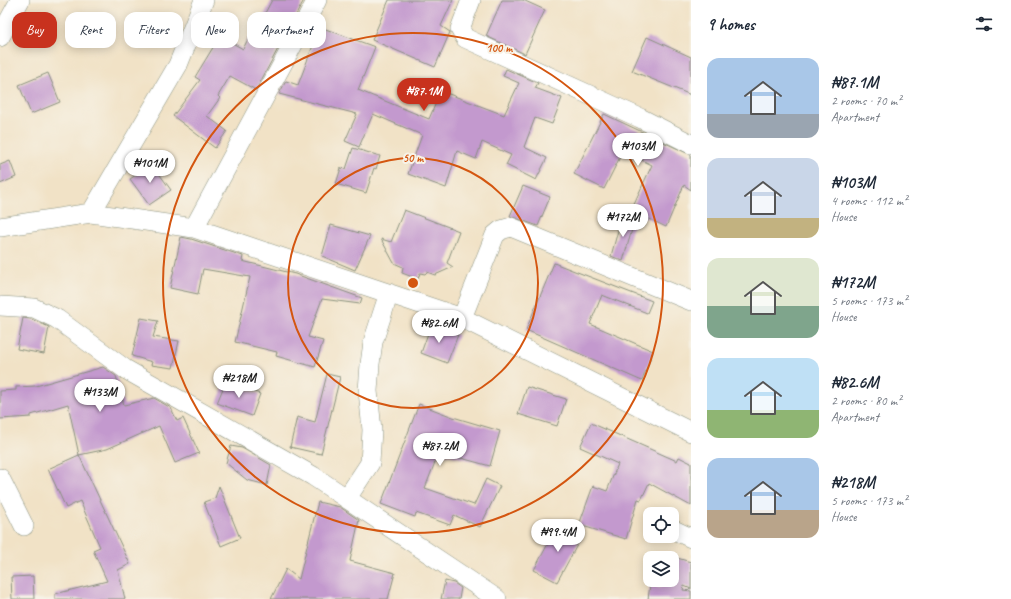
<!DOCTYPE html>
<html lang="en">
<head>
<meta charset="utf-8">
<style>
	:root { --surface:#fff; --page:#f2f2f3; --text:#1f2937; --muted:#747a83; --accent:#c8321e }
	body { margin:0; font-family:Caveat,sans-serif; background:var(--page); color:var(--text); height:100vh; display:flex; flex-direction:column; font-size:15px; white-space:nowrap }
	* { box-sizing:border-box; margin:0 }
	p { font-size:13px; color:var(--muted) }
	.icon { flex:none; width:22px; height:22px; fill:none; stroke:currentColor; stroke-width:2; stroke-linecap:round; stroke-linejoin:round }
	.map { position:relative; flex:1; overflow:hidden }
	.drawer { display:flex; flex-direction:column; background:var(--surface); width:320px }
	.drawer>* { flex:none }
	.hud { position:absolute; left:12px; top:12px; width:380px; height:36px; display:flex; gap:8px }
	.controls { position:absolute; left:643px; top:507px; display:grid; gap:8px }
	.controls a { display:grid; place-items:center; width:36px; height:36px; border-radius:8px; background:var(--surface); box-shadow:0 2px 10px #0003; font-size:20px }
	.price { position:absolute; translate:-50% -34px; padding:0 9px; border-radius:14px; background:#fff; color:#222; font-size:13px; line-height:26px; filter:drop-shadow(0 1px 2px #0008) }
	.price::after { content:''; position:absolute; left:50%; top:24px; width:12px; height:9px; margin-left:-6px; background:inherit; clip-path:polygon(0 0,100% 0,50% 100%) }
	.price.current { background:var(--accent); color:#fff }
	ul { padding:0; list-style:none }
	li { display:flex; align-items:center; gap:12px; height:100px; padding:0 16px }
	li span { display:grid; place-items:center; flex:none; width:112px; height:80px; border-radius:12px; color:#555 }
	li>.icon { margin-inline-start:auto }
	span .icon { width:48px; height:48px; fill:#fffc; stroke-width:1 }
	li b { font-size:17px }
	h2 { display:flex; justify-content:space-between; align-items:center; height:48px; padding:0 16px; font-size:17px }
	.tag { padding:0 14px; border-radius:12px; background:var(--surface); box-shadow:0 2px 10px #0003; font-size:14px; line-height:36px }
	.tag.current { background:var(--accent); color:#fff }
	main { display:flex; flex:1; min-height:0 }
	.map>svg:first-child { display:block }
	.building { fill:#c399ce }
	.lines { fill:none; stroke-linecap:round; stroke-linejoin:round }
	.street-casing { stroke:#88907d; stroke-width:20 }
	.street { stroke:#fff; stroke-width:19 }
	.ring { fill:none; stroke:#d45610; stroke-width:2 }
	.centre { fill:#d45610; stroke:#f7f3e8; stroke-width:2 }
	.ring-label { font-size:12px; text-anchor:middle; font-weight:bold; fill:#d45610; stroke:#f7f3e8; stroke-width:4; stroke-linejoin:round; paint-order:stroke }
</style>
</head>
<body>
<main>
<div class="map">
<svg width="691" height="599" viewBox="0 0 691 599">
	<rect width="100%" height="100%" fill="#f7f3e8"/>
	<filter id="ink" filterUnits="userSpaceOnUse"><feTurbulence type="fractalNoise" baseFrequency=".025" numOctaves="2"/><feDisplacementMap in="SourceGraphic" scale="8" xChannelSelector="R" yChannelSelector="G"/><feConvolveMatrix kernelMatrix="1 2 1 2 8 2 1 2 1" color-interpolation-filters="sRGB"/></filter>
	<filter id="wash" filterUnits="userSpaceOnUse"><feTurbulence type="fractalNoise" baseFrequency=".012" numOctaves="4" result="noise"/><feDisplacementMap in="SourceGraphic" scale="16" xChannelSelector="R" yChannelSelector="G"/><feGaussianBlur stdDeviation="0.9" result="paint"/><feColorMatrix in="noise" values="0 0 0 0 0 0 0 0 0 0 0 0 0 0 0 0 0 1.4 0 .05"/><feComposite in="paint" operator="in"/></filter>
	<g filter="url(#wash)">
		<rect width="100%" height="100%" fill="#f1e2c6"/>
		<g id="blocks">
			<!-- building -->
			<path class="building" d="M272 0H304L256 90 230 76 218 96 220 98 207 116 227 131 215 148 173 116 200 80 195 77 220 36 243 49 253 29 256 30Z
				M389 0H453L441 26 450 32 435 67 372 40Z
				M502 0H523L545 10 525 54 486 36Z
				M320 27 375 47 358 90 429 119 441 91 504 115 519 83 503 76 506 69 538 83 535 88 562 98 552 124 535 118 524 147 547 158 536 180 506 165 511 155 482 142 476 159 457 151 446 188 408 174 422 135 373 114 359 147 345 141 357 114 279 94 286 81 298 85Z
				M647 37 691 57V95L632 71Z
				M48 73 60 102 31 114 19 85Z
				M604 114 691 155V190L684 185 666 227 631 210 652 165 623 151 604 189 574 174Z
				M353 148 380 156 376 169 374 168 366 193 336 184 341 168 346 169Z
				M10 161 16 177 0 184V165Z
				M152 164 171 190 149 205 130 179Z
				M523 186 550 197 538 226 510 216Z
				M404 210 459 231 447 263 453 267 435 275 427 272 425 274 420 273 418 279 402 273 403 267 394 263 381 239 391 242Z
				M622 216 635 219 623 261 611 256Z
				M331 225 370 236 355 270 322 256Z
				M181 237 191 239 243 256 242 261 295 274 362 298 360 304 322 299 308 337 323 341 315 367 276 356 277 352 235 342 250 277 203 269 198 294 170 288Z
				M554 263 652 301 647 313 602 295 590 324 653 351 642 381 526 330Z
				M23 318 31 319 49 327 44 354 17 349Z
				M141 318 158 321 153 337 179 341 173 368 151 365 152 362 132 356Z
				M431 325 458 335 447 363 421 353Z
				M103 367 116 376 124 405 154 398 171 408 177 421 183 418 199 453 175 463 159 426 107 449 79 455 68 404 31 415V417L0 419V391L16 390V387L36 386Z
				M327 374 340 377 321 454 290 447 297 417 315 422Z
				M226 381 260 394 252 416 217 403Z
				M527 387 566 399 557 426 518 414Z
				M419 404 453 417 500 431 490 466 439 452 425 488 474 505 486 479 500 486 480 527 454 515 450 525 416 513 415 517 381 504Z
				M591 423 677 461 679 457 691 463V506L649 483 641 500 638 499 626 539 579 525 593 486 607 491 618 464 580 447Z
				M231 446 242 448 271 465 267 485 247 480 226 463Z
				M79 455 130 564 118 570 125 599H55V594L107 581 93 550 100 547 80 501 66 508 48 469Z
				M219 486 240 538 221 546 204 502 215 498Z
				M318 502 340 507 359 520 350 561 395 573 388 599H271L286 569 299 579Z
				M559 523 582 536 557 582 534 570Z
				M670 556 691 562V589L684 586 683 590 691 591V599H648L650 585 661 587 663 580H672V558H670Z
				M33 576 34 599H12L11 577Z
				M445 581 454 583 461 588 459 599H441Z"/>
		</g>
	</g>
	<g filter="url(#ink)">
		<use href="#blocks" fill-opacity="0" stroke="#88907d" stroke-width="1"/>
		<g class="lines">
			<!-- street casing -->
			<g class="street-casing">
				<path id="street" d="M471 0 460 29 465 38 640 118 691 144
					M0 37 20 0
					M91 213 194 228 462 318 691 432
					M0 227 91 213 178 65 204 0
					M194 228 317 0
					M0 306 34 308 57 319 125 369 313 476 497 599
					M462 318 495 235 501 230 511 227 691 301
					M0 478 24 526
					M347 498 370 463 372 430 368 391 370 364 373 342 389 293
					M672 529 691 538"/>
			</g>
			<!-- street -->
			<use href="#street" class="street"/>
		</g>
	</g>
	<!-- distance rings -->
	<g class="ring">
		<circle cx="413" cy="283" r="125"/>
		<circle cx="413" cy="283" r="250"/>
	</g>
	<circle cx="413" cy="283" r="6" class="centre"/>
	<g class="ring-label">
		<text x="499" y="52">100 m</text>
		<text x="413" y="162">50 m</text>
	</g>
</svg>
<div class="controls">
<a><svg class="icon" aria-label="locate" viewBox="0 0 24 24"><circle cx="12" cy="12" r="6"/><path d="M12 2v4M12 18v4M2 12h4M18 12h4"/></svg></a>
<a><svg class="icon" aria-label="layers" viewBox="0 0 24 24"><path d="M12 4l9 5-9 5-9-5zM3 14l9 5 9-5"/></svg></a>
</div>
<b class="price current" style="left:424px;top:112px">₦87.1M</b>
<b class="price" style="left:638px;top:167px">₦103M</b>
<b class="price" style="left:150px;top:184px">₦101M</b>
<b class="price" style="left:623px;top:238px">₦172M</b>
<b class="price" style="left:439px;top:344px">₦82.6M</b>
<b class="price" style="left:239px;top:399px">₦218M</b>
<b class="price" style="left:100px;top:413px">₦133M</b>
<b class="price" style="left:440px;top:467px">₦87.2M</b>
<b class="price" style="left:558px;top:553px">₦99.4M</b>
<div class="hud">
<a class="tag current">Buy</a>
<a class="tag">Rent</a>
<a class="tag">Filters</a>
<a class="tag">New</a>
<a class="tag">Apartment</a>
</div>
</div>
<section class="drawer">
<h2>9 homes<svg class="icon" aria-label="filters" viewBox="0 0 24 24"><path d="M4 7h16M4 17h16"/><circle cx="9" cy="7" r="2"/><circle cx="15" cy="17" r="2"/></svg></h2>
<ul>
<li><span style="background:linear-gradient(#a9c7e8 70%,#9aa5b1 0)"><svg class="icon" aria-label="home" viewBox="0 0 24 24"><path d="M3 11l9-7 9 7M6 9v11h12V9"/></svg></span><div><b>₦87.1M</b><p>2 rooms · 70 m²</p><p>Apartment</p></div></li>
<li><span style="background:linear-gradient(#c9d6e8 75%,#c2b280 0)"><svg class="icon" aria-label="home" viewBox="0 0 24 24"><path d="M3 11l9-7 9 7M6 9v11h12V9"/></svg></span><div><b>₦103M</b><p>4 rooms · 112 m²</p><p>House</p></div></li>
<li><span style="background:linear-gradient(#dfe7d0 60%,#7fa58c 0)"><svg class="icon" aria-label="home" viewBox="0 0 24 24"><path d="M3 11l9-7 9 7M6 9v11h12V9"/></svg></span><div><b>₦172M</b><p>5 rooms · 173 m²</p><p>House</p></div></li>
<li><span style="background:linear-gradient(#bfe0f5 65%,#8fb573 0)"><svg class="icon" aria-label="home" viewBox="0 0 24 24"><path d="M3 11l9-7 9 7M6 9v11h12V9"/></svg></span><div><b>₦82.6M</b><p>2 rooms · 80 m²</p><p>Apartment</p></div></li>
<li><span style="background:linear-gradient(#a9c7e8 65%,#b9a48a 0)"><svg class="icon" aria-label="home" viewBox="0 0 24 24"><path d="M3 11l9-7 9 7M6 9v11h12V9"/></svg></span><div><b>₦218M</b><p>5 rooms · 173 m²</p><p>House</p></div></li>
</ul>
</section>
</main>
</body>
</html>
